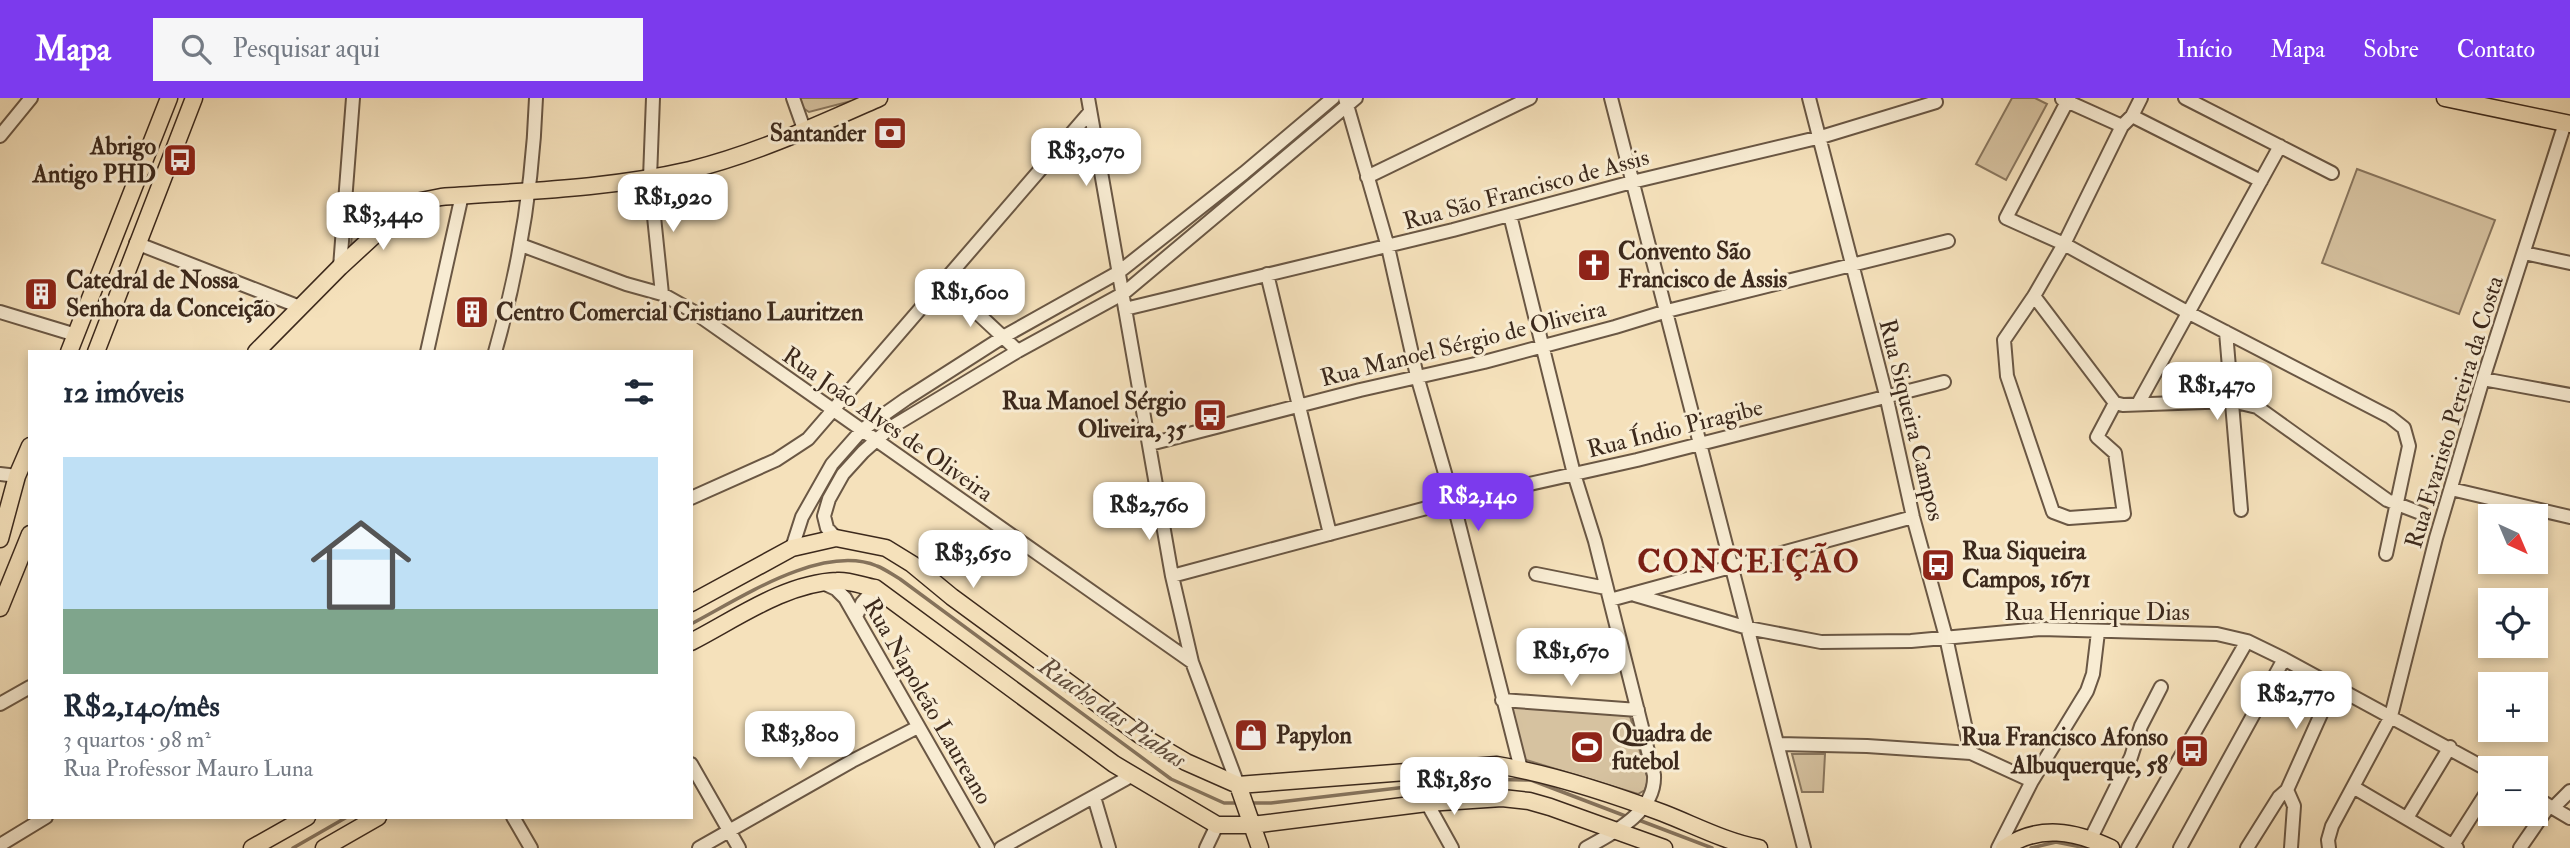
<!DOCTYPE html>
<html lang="pt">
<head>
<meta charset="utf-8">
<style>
	:root { --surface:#fff; --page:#f6f6f7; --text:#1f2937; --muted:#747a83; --accent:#7c3aed }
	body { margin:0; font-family:"IM FELL Double Pica",serif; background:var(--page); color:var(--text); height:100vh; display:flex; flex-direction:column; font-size:26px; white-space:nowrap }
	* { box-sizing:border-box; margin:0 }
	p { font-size:23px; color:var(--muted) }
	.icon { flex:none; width:38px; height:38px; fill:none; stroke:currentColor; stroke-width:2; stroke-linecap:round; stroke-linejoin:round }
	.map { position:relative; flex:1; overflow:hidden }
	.details { position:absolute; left:28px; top:252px; width:665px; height:469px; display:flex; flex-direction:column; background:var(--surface); border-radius:0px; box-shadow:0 4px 10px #0003 }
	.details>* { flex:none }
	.needle { width:46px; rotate:136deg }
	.buttons { position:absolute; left:2478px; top:406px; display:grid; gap:14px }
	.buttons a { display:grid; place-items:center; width:70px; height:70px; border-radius:0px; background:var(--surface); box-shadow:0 4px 10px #0003; font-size:35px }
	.price { position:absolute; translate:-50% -60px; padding:0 16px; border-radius:14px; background:#fff; color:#222; font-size:23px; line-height:46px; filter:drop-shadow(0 2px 4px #0008) }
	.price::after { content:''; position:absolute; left:50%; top:42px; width:21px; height:16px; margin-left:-10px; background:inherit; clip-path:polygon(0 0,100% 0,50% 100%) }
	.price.on { background:var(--accent); color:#fff }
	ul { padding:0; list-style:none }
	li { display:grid; align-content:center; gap:14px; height:371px; padding:0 35px }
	li span { display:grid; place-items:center; height:217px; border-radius:0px; color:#555 }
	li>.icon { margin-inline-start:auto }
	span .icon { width:126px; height:126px; fill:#fffc; stroke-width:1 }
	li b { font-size:30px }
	h2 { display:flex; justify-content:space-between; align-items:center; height:84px; padding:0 35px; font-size:30px }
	header { display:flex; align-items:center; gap:42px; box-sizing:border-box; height:98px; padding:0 35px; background:var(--accent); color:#fff }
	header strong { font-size:33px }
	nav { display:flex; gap:38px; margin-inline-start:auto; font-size:24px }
	.search { width:490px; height:63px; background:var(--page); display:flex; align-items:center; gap:18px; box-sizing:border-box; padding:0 24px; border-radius:0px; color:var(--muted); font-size:26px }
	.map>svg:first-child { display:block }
	.green { fill:#d6c2a0; stroke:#89765e; stroke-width:2 }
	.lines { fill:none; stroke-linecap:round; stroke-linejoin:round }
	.stream { stroke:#85725b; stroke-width:3.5 }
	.minor-casing { stroke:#6a5744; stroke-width:16 }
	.major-casing { stroke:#3c291c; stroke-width:19 }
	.minor { stroke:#f8ecd3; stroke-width:12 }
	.major { stroke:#f5e1bb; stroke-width:16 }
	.labels { text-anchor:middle; stroke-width:6; stroke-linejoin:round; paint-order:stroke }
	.poi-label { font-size:24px; font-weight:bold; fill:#3c291c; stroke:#f8ecd3; text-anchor:start }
	.street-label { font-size:24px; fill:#3c291c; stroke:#f8ecd3 }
	.water-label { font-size:26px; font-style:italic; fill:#614d3c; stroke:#f8ecd3 }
	.district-label { font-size:32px; font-weight:bold; letter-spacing:2px; fill:#7a1f14; stroke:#f8ecd3 }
</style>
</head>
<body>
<header>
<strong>Mapa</strong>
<div class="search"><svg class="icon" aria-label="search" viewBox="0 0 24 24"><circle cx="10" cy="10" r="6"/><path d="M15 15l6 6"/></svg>Pesquisar aqui</div>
<nav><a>Início</a><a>Mapa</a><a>Sobre</a><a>Contato</a></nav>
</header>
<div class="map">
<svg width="2570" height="750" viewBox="0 0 2570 750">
	<rect width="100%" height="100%" fill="#f5e1bb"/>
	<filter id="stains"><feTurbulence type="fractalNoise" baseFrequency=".00286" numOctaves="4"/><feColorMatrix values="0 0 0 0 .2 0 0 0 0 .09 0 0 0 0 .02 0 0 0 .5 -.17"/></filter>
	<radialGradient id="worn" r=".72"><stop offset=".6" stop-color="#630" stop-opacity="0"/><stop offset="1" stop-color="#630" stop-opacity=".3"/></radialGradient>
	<!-- green -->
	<path class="green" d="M800 0H863L809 14 803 10Z
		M2012 0H2035L2047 6 2006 82 1976 66Z
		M2357 71 2495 122 2459 216 2322 165Z
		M355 103 398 106 351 147Z
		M1510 608 1630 618 1648 682 1645 692 1638 696 1523 661Z
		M1792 656H1825L1823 694H1802Z"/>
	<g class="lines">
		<!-- stream -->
		<path class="stream" d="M691 526C739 501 822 445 877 468 885 471 893 477 900 481L1171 681 1224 705H1237
			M1249 705H1271L1474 681 1531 682 1628 719
			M1636 721 1712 750
			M293 750 347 719
			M2031 750 2056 744 2086 750"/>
		<!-- minor casing -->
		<g class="minor-casing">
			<path id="minor" d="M653 0 650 80 662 196
				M793 0 804 31
				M1088 0 1172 478 1192 564 1238 687
				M1345 0 1388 149 1417 278 1453 403 1521 671
				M1611 0 1804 750
				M1809 0 1886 297 1913 419 1946 539 1971 655
				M2069 0 2006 120 2064 146 2189 215 2390 319 2404 330 2409 348 2386 456
				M2185 0 2332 75
				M2062 1 2122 28
				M2132 18 2261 83
				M0 38 31 0
				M1367 79 1530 0
				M1510 117 1574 376 1595 443 1654 677C1656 714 1613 735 1586 750
				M136 145 300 209
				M521 147 626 186 662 196 694 214 1192 564
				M2524 155 2570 165
				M340 169 353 0
				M1267 176 1330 436
				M944 184 1018 253
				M2034 198 2115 305 2123 307 2232 303 2257 309 2387 402 2423 416
				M1125 211 1453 132 1632 84 1821 39 1936 4
				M0 214 76 237
				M2226 234 2241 412
				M427 254 462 97
				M495 254C519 171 533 86 536 0
				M2483 281 2570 297
				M2115 305 2097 339 2115 355 2124 416 2069 420 2053 414 2007 278 2004 242 2034 198 2064 146 2122 28 2132 18 2141 0
				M2138 306 2280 48
				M1150 346 1360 292 1484 264 1615 229 1667 213 1948 143
				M0 376 17 378
				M2451 391 2570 419
				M691 400 776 362 808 341 1090 14
				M836 440 827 430 824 418 829 401 843 376 863 354 890 330 1018 253 1124 195 1356 0
				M792 450 802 419 832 366 862 332 906 301 1003 239 1119 174 1244 75 1333 0
				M1536 476 1606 490
				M1172 478 1453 403 1637 362 1944 284
				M823 485 836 491 845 500 988 750
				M1635 497 1748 530 1821 544 1911 543 2041 531 2217 536 2247 543 2284 561 2490 673
				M1610 502 1913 419
				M856 519 862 505 875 490
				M1502 602 1638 612
				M0 606 30 589
				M1778 646 1867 648 1971 655 2032 683
				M691 666 739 750
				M2353 689 2457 750
				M2287 692 2294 708 2291 750
				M1094 699 1109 750
				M2536 700 2570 720
				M1427 705 1452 750
				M2553 710 2570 693
				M513 719 531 750
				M2407 720 2450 649
				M2091 740 2131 659 2141 628 2161 589
				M0 747 46 719
				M2453 747 2490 689
				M699 750 852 663 918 629
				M1001 750 1131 678
				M1206 750 1217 727
				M1998 750 2032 683 2087 593 2093 576 2098 534
				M2128 750 2247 543
				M2180 750 2284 561
				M2247 750 2279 699 2287 692 2334 587
				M2329 750 2328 742 2332 728 2391 618 2436 440 2483 281 2565 25
				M2520 750 2549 708"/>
		</g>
		<!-- major casing -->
		<g class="major-casing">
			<path id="major" d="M2445 0 2570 26
				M69 254 169 0
				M96 254 194 0
				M256 254 340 169 402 112 421 103 441 99C524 93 608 91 690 72 755 56 818 27 879 0
				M0 441 17 378 30 348
				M691 505 792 450 836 440 886 450 912 466 952 499 1140 637 1186 664 1238 687 1497 667C1550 676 1612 696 1663 715 1694 727 1726 744 1759 750
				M0 510 30 436
				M691 544C736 521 785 485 837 483 849 482 863 488 875 490L1114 666 1217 727H1252L1427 705 1502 700 1529 703 1550 709 1664 750
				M1238 687 1260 750
				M252 750 307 719
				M324 750 378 719
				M2004 750C2039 726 2075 733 2111 750"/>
		</g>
		<!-- minor -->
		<use href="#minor" class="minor"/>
		<!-- major -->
		<use href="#major" class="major"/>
	</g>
	<!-- icons -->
	<defs>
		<g id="bank-square" transform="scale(1.75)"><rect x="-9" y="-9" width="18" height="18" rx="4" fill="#8f2418" stroke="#f8ecd3"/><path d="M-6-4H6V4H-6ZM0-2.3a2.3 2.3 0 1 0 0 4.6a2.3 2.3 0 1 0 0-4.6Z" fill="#fff"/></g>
		<g id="bus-square" transform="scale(1.75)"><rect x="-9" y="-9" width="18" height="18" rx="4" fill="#8f2418" stroke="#f8ecd3"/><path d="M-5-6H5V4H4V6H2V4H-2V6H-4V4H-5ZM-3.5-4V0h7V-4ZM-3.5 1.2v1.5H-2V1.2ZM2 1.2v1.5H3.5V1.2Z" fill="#fff"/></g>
		<g id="church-square" transform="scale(1.75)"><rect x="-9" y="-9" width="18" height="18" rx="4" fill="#8f2418" stroke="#f8ecd3"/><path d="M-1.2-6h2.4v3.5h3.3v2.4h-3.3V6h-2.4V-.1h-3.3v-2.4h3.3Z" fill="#fff"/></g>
		<g id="building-square" transform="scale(1.75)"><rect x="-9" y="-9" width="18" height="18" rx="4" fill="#8f2418" stroke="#f8ecd3"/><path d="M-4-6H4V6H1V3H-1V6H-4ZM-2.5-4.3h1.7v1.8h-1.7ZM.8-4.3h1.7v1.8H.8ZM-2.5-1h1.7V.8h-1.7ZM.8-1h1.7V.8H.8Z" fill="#fff"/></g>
		<g id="shop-square" transform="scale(1.75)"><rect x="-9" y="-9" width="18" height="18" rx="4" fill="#8f2418" stroke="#f8ecd3"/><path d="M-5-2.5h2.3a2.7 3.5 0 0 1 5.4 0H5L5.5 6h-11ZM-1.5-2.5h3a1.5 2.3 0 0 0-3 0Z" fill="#fff"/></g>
		<g id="stadium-square" transform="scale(1.75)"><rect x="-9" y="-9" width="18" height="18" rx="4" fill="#8f2418" stroke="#f8ecd3"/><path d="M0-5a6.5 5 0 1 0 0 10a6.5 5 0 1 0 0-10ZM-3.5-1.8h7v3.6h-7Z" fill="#fff"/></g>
	</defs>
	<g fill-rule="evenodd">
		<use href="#bank-square" x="890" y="35"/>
		<use href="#bus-square" x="180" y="62"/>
		<use href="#church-square" x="1594" y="167"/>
		<use href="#building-square" x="41" y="196"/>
		<use href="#building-square" x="472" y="214"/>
		<use href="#bus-square" x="1210" y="317"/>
		<use href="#bus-square" x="1938" y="467"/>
		<use href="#shop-square" x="1251" y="637"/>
		<use href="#stadium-square" x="1587" y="649"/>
		<use href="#bus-square" x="2192" y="653"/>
	</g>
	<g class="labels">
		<!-- poi labels -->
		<g class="poi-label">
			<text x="866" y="43" text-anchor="end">Santander</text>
			<text x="156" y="56" text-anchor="end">Abrigo<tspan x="156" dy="28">Antigo PHD</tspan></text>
			<text x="1618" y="161">Convento São<tspan x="1618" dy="28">Francisco de Assis</tspan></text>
			<text x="66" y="190">Catedral de Nossa<tspan x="66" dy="28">Senhora da Conceição</tspan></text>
			<text x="496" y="222">Centro Comercial Cristiano Lauritzen</text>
			<text x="1186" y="311" text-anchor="end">Rua Manoel Sérgio<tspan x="1186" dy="28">Oliveira, 35</tspan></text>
			<text x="1962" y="461">Rua Siqueira<tspan x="1962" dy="28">Campos, 1671</tspan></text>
			<text x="1612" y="643">Quadra de<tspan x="1612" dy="28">futebol</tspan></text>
			<text x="1276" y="645">Papylon</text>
			<text x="2168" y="647" text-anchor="end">Rua Francisco Afonso<tspan x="2168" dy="28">Albuquerque, 58</tspan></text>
		</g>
		<!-- street labels -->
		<g class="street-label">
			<text transform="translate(1526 91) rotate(-15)" y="8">Rua São Francisco de Assis</text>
			<text transform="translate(1463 245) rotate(-14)" y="8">Rua Manoel Sérgio de Oliveira</text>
			<text transform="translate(2454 314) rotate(-73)" y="8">Rua Evaristo Pereira da Costa</text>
			<text transform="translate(1912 322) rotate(76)" y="8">Rua Siqueira Campos</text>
			<text transform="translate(888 326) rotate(35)" y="8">Rua João Alves de Oliveira</text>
			<text transform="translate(1675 330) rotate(-14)" y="8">Rua Índio Piragibe</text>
			<text x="2097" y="522">Rua Henrique Dias</text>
			<text transform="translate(928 603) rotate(60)" y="8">Rua Napoleão Laureano</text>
		</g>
		<!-- water labels -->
		<g class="water-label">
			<text transform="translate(1113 614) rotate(35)" y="9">Riacho das Piabas</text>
		</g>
		<!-- district labels -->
		<g class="district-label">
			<text x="1749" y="474">CONCEIÇÃO</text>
		</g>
	</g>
	<rect width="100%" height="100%" filter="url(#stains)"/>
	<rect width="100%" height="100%" fill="url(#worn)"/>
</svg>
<div class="buttons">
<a><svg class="needle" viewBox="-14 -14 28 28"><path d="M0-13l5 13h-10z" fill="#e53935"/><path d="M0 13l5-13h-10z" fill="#747a83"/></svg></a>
<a><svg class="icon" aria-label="locate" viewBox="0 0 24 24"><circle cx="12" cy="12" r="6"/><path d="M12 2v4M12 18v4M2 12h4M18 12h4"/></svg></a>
<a>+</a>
<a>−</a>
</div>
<b class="price" style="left:1086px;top:90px">R$3,070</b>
<b class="price" style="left:673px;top:136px">R$1,920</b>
<b class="price" style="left:383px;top:154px">R$3,440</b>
<b class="price" style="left:970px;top:231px">R$1,600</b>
<b class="price" style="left:2217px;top:324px">R$1,470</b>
<b class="price on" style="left:1478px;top:435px">R$2,140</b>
<b class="price" style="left:1149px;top:444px">R$2,760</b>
<b class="price" style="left:973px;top:492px">R$3,650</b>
<b class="price" style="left:1571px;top:590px">R$1,670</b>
<b class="price" style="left:2296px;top:633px">R$2,770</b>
<b class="price" style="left:800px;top:673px">R$3,800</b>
<b class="price" style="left:1454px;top:719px">R$1,850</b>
<section class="details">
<h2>12 imóveis<svg class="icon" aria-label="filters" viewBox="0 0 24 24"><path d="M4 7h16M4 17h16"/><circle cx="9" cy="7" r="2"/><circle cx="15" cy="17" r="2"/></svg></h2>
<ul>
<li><span style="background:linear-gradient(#bfe0f5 70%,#7fa58c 0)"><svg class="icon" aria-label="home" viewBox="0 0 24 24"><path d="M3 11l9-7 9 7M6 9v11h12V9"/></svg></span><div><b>R$2,140/mês</b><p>3 quartos · 98 m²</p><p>Rua Professor Mauro Luna</p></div></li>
</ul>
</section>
</div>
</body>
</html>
